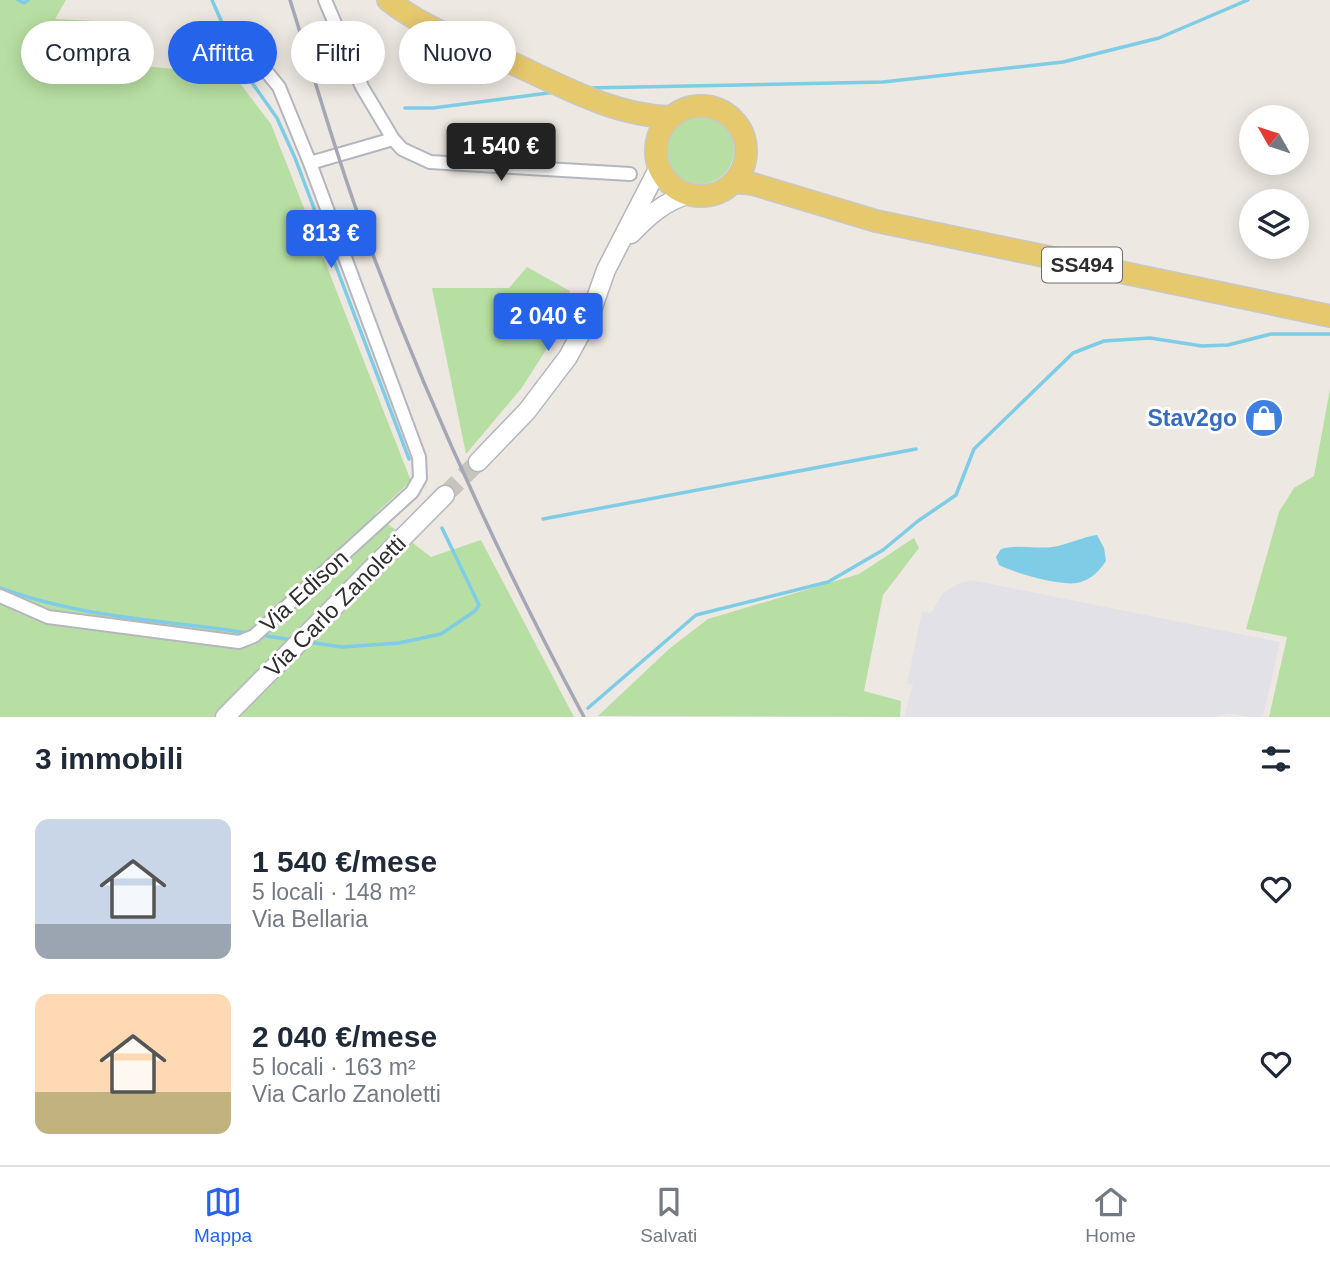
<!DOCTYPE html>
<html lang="it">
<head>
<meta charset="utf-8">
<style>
	:root { --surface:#fff; --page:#f6f6f7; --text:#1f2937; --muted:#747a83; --line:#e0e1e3; --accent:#2563eb }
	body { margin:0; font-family:Helvetica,sans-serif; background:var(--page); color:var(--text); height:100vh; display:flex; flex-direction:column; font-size:26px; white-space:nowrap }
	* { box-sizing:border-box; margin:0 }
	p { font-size:23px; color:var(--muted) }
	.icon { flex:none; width:38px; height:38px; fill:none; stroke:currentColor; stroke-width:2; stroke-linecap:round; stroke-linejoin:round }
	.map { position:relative; height:717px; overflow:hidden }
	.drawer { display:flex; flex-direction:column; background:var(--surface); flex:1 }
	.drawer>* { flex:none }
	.top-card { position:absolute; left:21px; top:21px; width:700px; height:63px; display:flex; gap:14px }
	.needle { width:46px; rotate:309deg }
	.buttons { position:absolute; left:1239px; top:105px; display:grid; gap:14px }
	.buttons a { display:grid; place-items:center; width:70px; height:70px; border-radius:50%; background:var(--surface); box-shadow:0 4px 18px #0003; font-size:35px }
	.price { position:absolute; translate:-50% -60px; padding:0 16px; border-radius:7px; background:var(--accent); color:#fff; font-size:23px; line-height:46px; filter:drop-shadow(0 2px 4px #0008) }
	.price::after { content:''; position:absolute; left:50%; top:42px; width:21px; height:16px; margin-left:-10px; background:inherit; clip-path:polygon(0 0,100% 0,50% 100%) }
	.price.active { background:#222; color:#fff }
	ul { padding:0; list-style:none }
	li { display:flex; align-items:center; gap:21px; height:175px; padding:0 35px }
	li span { display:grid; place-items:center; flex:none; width:196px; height:140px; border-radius:14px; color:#555 }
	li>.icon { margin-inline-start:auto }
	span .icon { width:84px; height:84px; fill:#fffc; stroke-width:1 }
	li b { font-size:30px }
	h2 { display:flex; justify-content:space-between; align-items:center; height:84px; padding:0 35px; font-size:30px }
	.chip { padding:0 24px; border-radius:32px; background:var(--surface); box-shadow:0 4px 18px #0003; font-size:24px; line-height:63px }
	.chip.active { background:var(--accent); color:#fff }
	.menu { display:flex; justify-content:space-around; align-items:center; height:98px; border-top:2px solid var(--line); background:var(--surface); font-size:19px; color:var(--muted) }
	.menu a { display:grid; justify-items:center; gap:4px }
	.menu .active { color:var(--accent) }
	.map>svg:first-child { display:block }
	.industrial { fill:#e2e1e7 }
	.green { fill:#b8dfa3 }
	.water { fill:#7ecce6 }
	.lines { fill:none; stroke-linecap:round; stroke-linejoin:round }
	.stream { stroke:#7ecce6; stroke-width:3.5 }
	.secondary-tunnel { stroke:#c7c3bd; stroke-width:18; stroke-dasharray:18 9; stroke-linecap:butt }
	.minor-casing { stroke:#b4b7bf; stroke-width:16 }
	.secondary-casing { stroke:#b4b7bf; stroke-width:21 }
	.primary-casing { stroke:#c8c8c8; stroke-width:24 }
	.minor { stroke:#fff; stroke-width:12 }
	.secondary { stroke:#fff; stroke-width:18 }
	.primary { stroke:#e6c86d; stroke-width:21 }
	.rail { stroke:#a4a7b6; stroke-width:3.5 }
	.labels { text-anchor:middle; stroke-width:6; stroke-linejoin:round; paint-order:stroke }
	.shield { fill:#fff; stroke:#6c6c6c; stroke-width:2 }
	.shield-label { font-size:21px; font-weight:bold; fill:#2d2d2d }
	.shop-label { font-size:23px; font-weight:bold; fill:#366cbe; stroke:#fff; text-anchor:end }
	.street-label { font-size:23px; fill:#2d2d2d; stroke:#fff }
</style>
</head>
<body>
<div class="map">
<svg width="1330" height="717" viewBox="0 0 1330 717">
	<rect width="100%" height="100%" fill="#ede8e1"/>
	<!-- industrial -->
	<path class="industrial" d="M971 580 1280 642 1263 717H1248L1228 713 1215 717H904L913 685 907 683 922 612 931 613 943 593 956 585Z"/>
	<!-- green -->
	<path class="green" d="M0 0H66L55 19 100 21 106 63 233 74 271 124 411 481 375 514 431 557 481 540 574 717H0Z
		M666 150a34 34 0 1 1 68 0a34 34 0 1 1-68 0Z
		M527 267 570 291 555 336 521 389 466 454 432 288H509Z
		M1330 389V717H1269L1287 637 1246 629 1279 512 1294 488 1314 476Z
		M914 538 919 548 883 595 864 691 901 701 900 717 598 716 669 649 708 619 859 574Z"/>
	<!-- water -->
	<path class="water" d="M1097 535 1104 548 1106 561C1099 571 1093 578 1081 582 1064 588 1015 573 999 565L996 557 1001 549C1018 544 1035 549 1052 547 1068 545 1081 537 1097 535Z"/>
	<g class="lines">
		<!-- stream -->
		<path class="stream" d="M18 0 24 3 28 0
			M212 0 243 70 277 118 295 158 409 459
			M587 88 883 82 1063 62 1159 38 1248 0
			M405 108H433L556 92
			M543 519 916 449
			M0 588C81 618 164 620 249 633
			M260 635 293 640
			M308 642 342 647 399 643 441 634 475 611 479 605 442 528
			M588 708 696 615 828 582 883 550 918 521 956 495 974 449 1073 353 1104 341 1150 338 1202 346 1228 345 1271 334H1330"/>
		<!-- secondary-tunnel -->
		<path class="secondary-tunnel" d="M445 495 478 462"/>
		<!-- minor casing -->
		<g class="minor-casing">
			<path id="minor" d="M325 0 362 87 393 139 402 149 430 162 630 174
				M248 49 279 87 310 163
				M0 596 48 617 239 642 254 636 412 492 420 478 419 457 310 163 393 139"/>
		</g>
		<!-- secondary casing -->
		<g class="secondary-casing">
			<path id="secondary" d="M631 234C648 216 665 201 690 194
				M478 462 527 411 568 357 589 318 606 270 659 167
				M225 717 445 495"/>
		</g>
		<!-- primary casing -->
		<g class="primary-casing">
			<path id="primary" d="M388 0C422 27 464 42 503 59 557 83 612 116 671 117
				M656 151a45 45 0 1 1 90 0a45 45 0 1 1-90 0Z
				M734 182 753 184 876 221 1330 316"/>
		</g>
		<!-- minor -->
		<use href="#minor" class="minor"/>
		<!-- secondary -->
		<use href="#secondary" class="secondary"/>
		<!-- primary -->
		<use href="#primary" class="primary"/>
		<!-- rail -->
		<path class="rail" d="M290 0C314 76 335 153 363 228 425 397 499 558 584 717"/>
	</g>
	<!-- icons -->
	<defs>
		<g id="shop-disc" transform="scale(2.0125)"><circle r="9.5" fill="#3f7fe0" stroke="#fff"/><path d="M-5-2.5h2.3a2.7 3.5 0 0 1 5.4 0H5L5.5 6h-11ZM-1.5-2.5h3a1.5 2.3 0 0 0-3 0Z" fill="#fff"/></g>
	</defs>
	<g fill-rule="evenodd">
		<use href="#shop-disc" x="1264" y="418"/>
	</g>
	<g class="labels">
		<!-- shield labels -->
		<rect class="shield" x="1042" y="247.5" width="80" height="35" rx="5"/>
		<g class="shield-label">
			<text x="1082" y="272">SS494</text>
		</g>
		<!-- shop labels -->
		<g class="shop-label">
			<text x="1237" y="426">Stav2go</text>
		</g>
		<!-- street labels -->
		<g class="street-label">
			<text transform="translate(304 591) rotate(-42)" y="8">Via Edison</text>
			<text transform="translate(335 606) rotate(-45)" y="8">Via Carlo Zanoletti</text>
		</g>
	</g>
</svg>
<div class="buttons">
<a><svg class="needle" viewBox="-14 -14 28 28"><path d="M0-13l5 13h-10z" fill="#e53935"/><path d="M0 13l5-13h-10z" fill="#747a83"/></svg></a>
<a><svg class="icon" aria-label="layers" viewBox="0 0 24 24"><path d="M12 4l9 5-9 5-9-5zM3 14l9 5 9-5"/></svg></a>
</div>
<b class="price active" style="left:501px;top:183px">1 540 €</b>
<b class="price" style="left:331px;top:270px">813 €</b>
<b class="price" style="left:548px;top:353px">2 040 €</b>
<div class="top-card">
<a class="chip">Compra</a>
<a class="chip active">Affitta</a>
<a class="chip">Filtri</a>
<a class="chip">Nuovo</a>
</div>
</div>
<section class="drawer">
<h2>3 immobili<svg class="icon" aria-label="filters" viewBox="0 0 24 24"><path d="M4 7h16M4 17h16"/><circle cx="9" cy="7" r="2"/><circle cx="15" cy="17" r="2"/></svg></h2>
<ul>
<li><span style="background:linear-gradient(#c9d6e8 75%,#9aa5b1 0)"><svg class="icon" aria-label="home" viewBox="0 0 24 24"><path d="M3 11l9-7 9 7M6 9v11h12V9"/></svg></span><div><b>1 540 €/mese</b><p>5 locali · 148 m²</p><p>Via Bellaria</p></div><svg class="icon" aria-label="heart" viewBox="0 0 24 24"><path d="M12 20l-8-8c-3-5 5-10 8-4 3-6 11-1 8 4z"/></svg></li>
<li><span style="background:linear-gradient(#ffd9b3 70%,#c2b280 0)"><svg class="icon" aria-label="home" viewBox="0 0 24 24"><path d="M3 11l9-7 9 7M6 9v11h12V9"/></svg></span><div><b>2 040 €/mese</b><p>5 locali · 163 m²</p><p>Via Carlo Zanoletti</p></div><svg class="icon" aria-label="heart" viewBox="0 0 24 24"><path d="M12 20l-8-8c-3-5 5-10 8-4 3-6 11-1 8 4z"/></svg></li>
</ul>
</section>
<nav class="menu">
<a class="active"><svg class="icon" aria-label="map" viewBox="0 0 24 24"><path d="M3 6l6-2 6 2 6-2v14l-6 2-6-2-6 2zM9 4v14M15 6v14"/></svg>Mappa</a>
<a><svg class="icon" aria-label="saved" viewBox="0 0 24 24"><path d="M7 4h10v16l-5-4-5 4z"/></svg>Salvati</a>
<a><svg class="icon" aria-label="home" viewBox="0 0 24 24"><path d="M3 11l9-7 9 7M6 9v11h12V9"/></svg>Home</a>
</nav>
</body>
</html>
